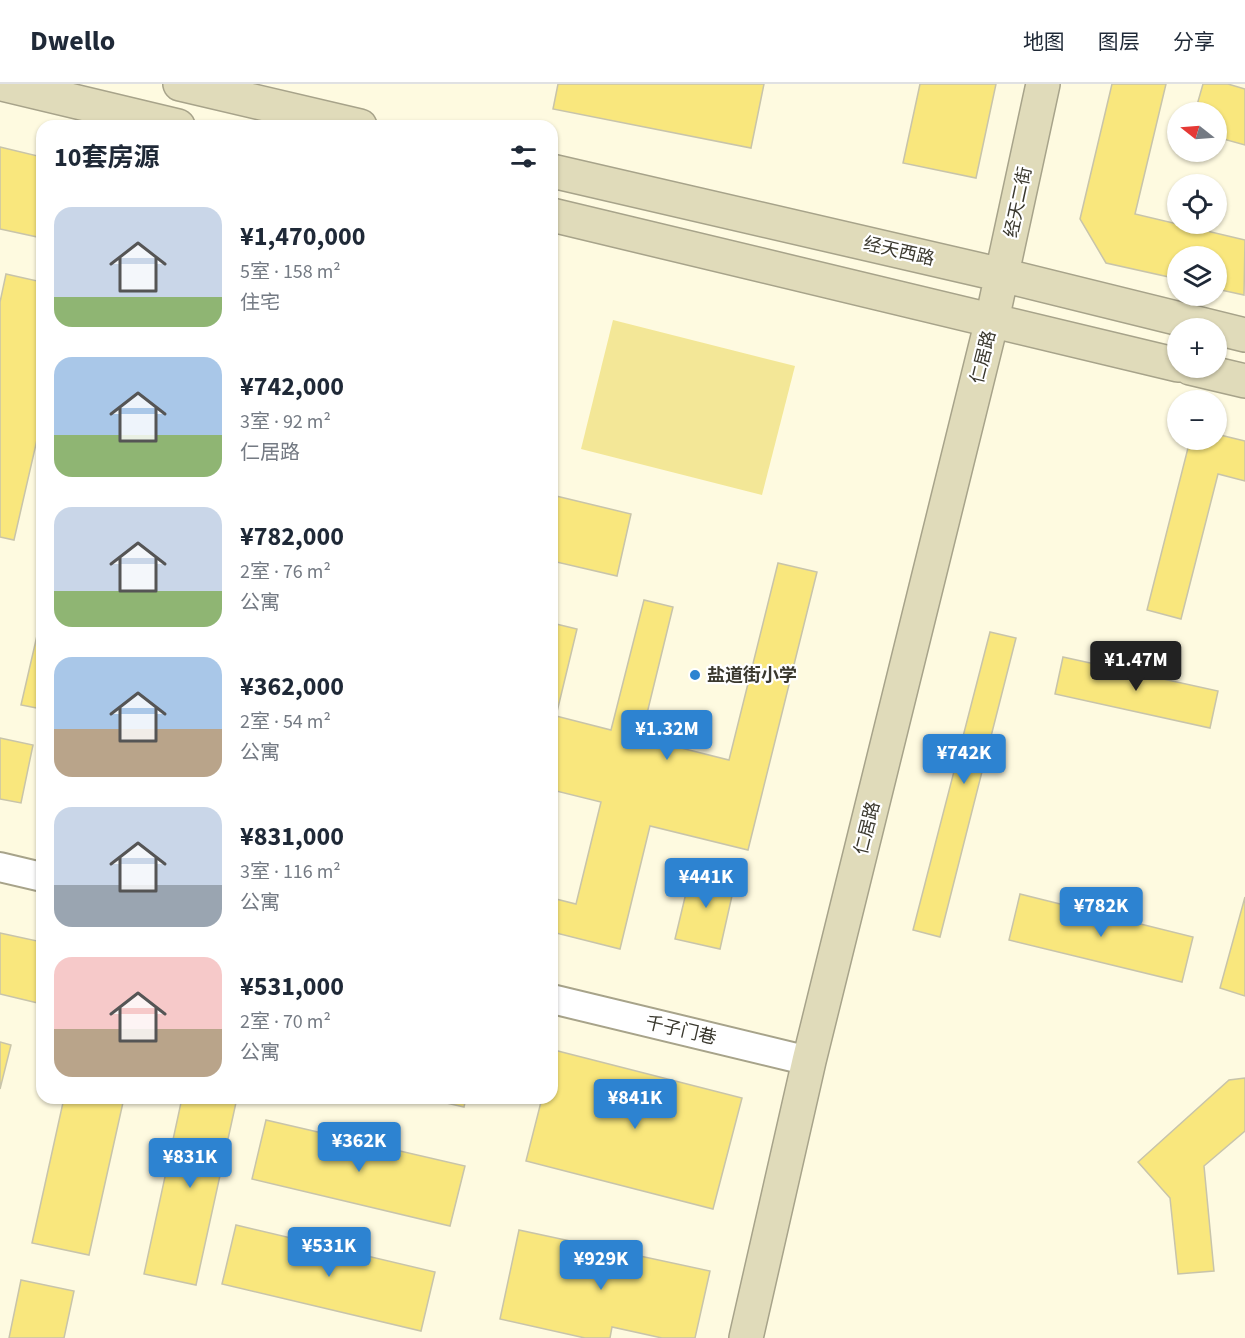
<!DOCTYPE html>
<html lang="zh">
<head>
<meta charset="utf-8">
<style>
	:root { --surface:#fff; --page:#f2f2f3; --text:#1f2937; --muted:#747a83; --line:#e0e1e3; --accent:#2d83d1 }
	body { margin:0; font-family:"Source Sans 3","Noto Sans SC",sans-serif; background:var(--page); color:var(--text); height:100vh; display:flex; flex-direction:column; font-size:22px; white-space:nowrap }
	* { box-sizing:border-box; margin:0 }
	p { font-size:20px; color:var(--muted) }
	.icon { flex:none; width:33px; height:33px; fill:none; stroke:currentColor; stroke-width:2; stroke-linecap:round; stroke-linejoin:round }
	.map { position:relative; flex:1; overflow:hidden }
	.drawer { position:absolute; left:36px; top:36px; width:522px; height:984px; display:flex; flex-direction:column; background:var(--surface); border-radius:18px; box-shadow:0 2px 4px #0004 }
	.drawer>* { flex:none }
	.needle { width:39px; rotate:287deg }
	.fabs { position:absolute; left:1167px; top:18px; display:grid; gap:12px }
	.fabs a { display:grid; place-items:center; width:60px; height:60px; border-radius:50%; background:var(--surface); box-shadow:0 2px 4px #0004; font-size:30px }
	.price { position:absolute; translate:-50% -51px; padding:0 14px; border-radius:6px; background:var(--accent); color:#fff; font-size:20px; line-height:39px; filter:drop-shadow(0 2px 3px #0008) }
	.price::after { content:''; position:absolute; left:50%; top:36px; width:18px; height:14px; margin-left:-9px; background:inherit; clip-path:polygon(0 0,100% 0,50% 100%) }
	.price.on { background:#222; color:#fff }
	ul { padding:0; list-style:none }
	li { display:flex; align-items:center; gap:18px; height:150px; padding:0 18px }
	li span { display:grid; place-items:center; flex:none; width:168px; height:120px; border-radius:18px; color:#555 }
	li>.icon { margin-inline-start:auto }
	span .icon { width:72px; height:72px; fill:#fffc; stroke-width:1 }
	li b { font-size:26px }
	h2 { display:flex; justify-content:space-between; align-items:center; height:72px; padding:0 18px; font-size:26px }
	header { display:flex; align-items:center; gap:36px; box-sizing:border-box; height:84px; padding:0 30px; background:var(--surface); border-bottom:2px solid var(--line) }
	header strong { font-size:28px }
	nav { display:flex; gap:33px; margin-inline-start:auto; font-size:21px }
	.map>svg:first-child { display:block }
	.green { fill:#f3e797 }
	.building { fill:#f9e77d; stroke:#c8c4aa; stroke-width:1.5 }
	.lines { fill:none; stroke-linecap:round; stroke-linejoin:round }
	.street-casing { stroke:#a7a38a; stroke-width:32 }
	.secondary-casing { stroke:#a7a38a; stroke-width:36 }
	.street { stroke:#fff; stroke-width:28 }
	.secondary { stroke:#e0dbba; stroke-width:33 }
	.poi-dot { fill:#2d83d1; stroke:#fff; stroke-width:2 }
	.labels { text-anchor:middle; stroke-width:4.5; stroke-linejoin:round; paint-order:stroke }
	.street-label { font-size:18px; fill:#3a382e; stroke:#fff }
	.poi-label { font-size:18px; font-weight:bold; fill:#3a382e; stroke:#fff; text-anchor:start }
</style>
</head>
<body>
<header>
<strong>Dwello</strong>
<nav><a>地图</a><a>图层</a><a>分享</a></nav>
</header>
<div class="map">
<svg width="1245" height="1254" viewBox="0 0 1245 1254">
	<rect width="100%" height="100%" fill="#fefae0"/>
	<!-- green -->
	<path class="green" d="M613 236 795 282 762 411 581 365Z"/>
	<!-- building -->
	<path class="building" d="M558 0H764L751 64 553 25Z
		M920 0H996L976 94 903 79Z
		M1112 0H1166L1135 130 1245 156 1244 211 1216 205V172H1178V195L1106 179 1080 135Z
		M1203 0H1228L1245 5V61L1216 53V28H1195Z
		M0 63 42 73V154L0 145Z
		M6 190 42 198V334L14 456 0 453V218Z
		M1216 350 1245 357V397L1218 390 1181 535 1147 526 1190 356H1216Z
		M552 411 631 430 617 492 552 477Z
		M778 479 817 488 748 766 650 742 620 865 552 848V814L576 820 601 718 552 706V539L577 545 556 632 611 646 644 516 673 523 641 654 729 676Z
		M42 530V625L21 621Z
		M990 548 1016 554 940 853 913 846Z
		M1063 573 1218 607 1210 644 1055 610Z
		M0 654 33 661 21 719 0 715Z
		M692 784 736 794 720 865 675 855Z
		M1020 810 1193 853 1182 898 1009 856Z
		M1245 813V912L1220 904Z
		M0 849 42 858V920L0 910Z
		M0 958 11 961 0 1005Z
		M554 966 742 1014 713 1125 526 1077 542 1014H552V974Z
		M1245 994V1047L1204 1082 1214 1187 1178 1190 1170 1114 1138 1078 1229 996Z
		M64 1014H124L89 1171 32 1159Z
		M182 1014H237L196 1201 144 1190Z
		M425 1014H466L464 1023Z
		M266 1036 465 1082 450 1142 252 1095Z
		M236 1141 435 1188 421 1247 222 1200Z
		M519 1146 710 1187 695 1254H662L612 1243 610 1254H585L500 1235Z
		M21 1196 74 1207 64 1254H9Z"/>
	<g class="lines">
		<!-- street casing -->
		<g class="street-casing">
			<path id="street" d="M0 783 42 793
				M552 915 809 977"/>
		</g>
		<!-- secondary casing -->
		<g class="secondary-casing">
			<path id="secondary" d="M2 0 178 42
				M180 0 360 42
				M552 87 1002 191 1245 251
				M552 131 1178 281
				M1190 284 1245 297
				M746 1254 809 977 992 236 1043 0"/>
		</g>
		<!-- street -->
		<use href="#street" class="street"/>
		<!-- secondary -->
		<use href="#secondary" class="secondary"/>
	</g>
	<!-- markers -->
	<circle class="poi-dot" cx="695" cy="591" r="6"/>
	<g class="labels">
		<!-- street labels -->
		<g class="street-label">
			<text transform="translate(1018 118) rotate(-78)" y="6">经天二街</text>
			<text transform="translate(899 167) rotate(13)" y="6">经天西路</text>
			<text transform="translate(983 273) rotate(-76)" y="6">仁居路</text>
			<text transform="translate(867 744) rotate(-76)" y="6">仁居路</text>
			<text transform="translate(681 946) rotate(13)" y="6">千子门巷</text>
		</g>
		<!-- poi labels -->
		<g class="poi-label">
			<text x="707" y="597">盐道街小学</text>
		</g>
	</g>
</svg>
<div class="fabs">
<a><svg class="needle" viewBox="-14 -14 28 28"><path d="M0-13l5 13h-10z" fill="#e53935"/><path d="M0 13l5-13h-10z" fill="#747a83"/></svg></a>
<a><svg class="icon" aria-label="locate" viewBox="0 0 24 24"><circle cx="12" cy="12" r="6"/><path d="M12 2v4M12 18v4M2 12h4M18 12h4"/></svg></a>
<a><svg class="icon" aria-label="layers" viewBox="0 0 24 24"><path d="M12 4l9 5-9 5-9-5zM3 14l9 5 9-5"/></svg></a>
<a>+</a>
<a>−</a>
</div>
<b class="price on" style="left:1136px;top:608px">¥1.47M</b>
<b class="price" style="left:667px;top:677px">¥1.32M</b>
<b class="price" style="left:964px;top:701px">¥742K</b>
<b class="price" style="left:706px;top:825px">¥441K</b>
<b class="price" style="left:1101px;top:854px">¥782K</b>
<b class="price" style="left:635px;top:1046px">¥841K</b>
<b class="price" style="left:359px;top:1089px">¥362K</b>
<b class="price" style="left:190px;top:1105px">¥831K</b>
<b class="price" style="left:329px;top:1194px">¥531K</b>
<b class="price" style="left:601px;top:1207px">¥929K</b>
<section class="drawer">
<h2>10套房源<svg class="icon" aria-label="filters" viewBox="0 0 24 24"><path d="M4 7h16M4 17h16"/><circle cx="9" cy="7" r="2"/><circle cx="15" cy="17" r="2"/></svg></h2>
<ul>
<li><span style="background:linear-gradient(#c9d6e8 75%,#8fb573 0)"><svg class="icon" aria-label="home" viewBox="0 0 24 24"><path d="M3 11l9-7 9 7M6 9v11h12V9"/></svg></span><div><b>¥1,470,000</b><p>5室 · 158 m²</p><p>住宅</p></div></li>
<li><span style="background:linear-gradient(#a9c7e8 65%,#8fb573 0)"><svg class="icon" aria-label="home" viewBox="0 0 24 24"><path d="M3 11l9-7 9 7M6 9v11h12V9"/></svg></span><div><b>¥742,000</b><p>3室 · 92 m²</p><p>仁居路</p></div></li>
<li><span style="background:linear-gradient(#c9d6e8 70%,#8fb573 0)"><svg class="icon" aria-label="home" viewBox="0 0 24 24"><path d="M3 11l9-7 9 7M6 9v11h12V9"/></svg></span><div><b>¥782,000</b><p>2室 · 76 m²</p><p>公寓</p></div></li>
<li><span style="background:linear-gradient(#a9c7e8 60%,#b9a48a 0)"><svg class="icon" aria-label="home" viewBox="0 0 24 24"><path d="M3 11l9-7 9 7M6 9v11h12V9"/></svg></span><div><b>¥362,000</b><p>2室 · 54 m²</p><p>公寓</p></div></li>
<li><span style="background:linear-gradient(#c9d6e8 65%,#9aa5b1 0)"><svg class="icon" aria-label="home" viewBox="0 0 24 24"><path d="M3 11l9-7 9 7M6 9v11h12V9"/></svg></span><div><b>¥831,000</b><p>3室 · 116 m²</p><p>公寓</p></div></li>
<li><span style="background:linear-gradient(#f6c9c9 60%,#b9a48a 0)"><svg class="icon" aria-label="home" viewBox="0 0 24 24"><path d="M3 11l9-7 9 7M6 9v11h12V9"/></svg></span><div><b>¥531,000</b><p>2室 · 70 m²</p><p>公寓</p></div></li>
</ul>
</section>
</div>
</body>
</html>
